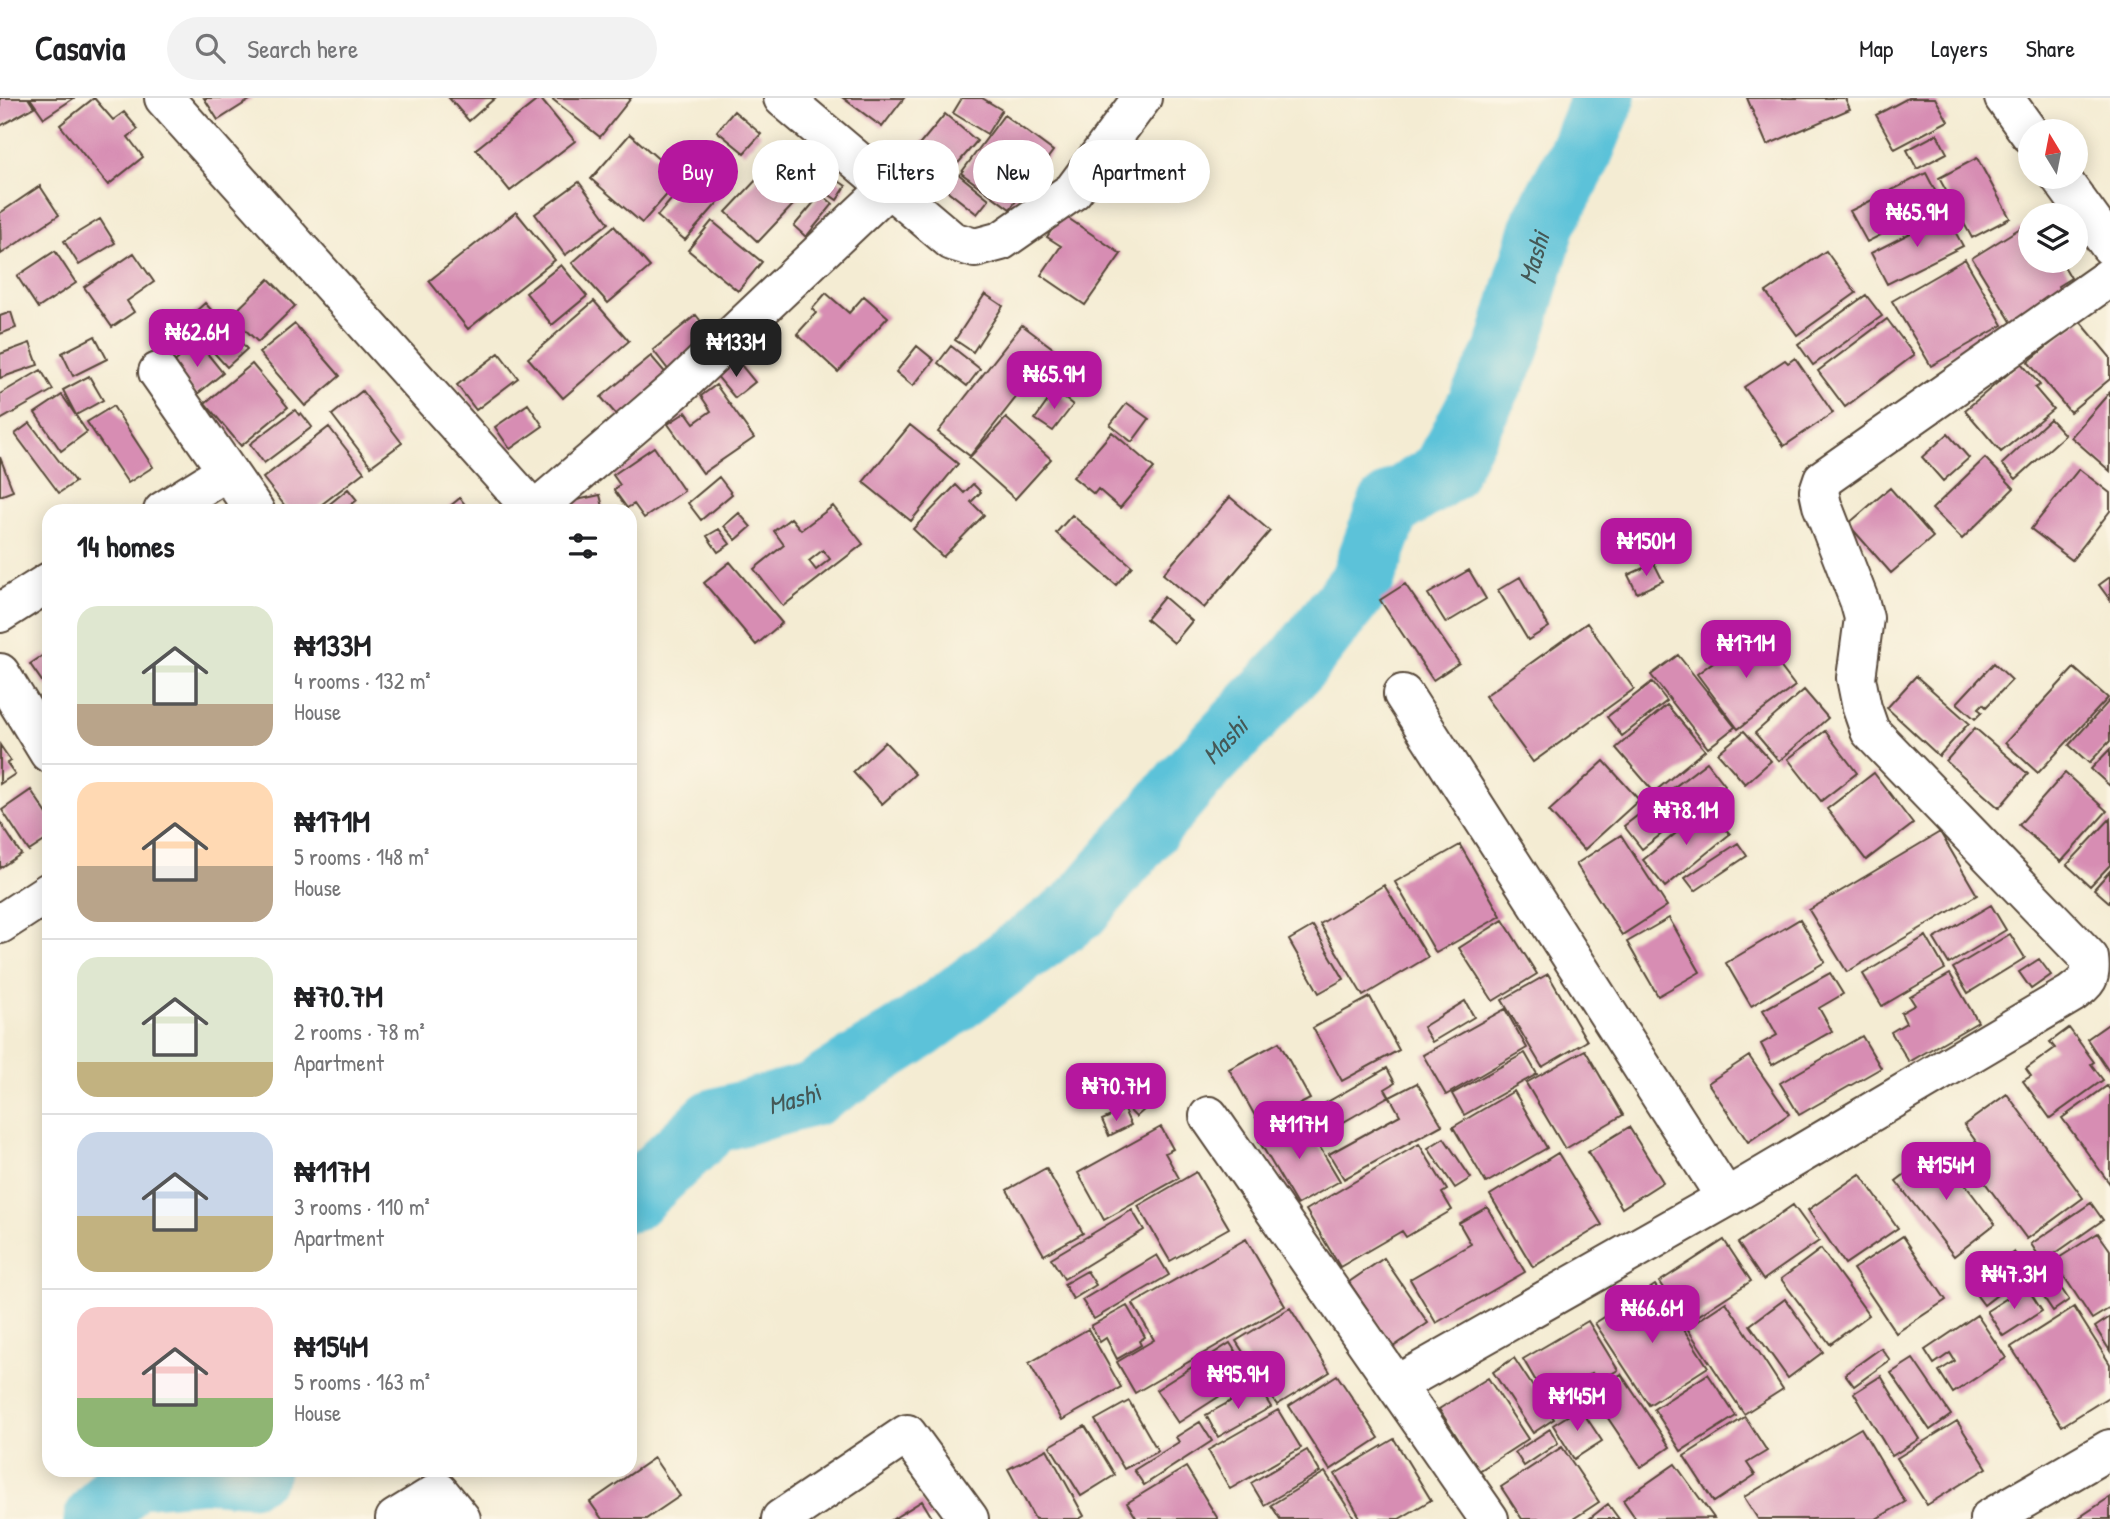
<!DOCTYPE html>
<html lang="en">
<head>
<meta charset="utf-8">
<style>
	:root { --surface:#fff; --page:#f2f2f2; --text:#202124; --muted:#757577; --line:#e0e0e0; --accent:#b5179e }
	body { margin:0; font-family:"Patrick Hand",sans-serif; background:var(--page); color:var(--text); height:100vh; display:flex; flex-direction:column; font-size:26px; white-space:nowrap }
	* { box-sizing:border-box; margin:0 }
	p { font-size:23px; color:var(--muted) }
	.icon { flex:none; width:38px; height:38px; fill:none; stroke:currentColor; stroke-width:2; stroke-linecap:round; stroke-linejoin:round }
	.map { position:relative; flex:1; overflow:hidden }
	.sheet { position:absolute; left:42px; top:406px; width:595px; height:973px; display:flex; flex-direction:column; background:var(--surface); border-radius:21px; box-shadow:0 4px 18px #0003 }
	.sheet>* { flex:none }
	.guide { position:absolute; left:658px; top:42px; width:665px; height:63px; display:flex; gap:14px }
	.needle { width:46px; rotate:350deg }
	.controls { position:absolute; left:2018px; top:21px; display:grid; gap:14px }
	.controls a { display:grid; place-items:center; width:70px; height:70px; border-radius:50%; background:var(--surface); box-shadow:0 4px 18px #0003; font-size:35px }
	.price { position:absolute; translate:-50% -60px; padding:0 16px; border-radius:14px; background:var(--accent); color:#fff; font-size:23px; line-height:46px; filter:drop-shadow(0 2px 4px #0008) }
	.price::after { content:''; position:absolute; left:50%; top:42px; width:21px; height:16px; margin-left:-10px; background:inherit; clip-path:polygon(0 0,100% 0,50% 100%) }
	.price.on { background:#222; color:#fff }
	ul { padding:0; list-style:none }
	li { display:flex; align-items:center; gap:21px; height:175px; padding:0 35px }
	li+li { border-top:2px solid var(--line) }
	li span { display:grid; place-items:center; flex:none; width:196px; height:140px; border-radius:21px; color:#555 }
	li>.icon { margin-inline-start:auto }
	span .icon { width:84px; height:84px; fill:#fffc; stroke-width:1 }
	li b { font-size:30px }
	h2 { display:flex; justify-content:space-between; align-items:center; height:84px; padding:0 35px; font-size:30px }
	.tag { padding:0 24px; border-radius:32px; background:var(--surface); box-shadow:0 4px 18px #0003; font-size:24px; line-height:63px }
	.tag.on { background:var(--accent); color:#fff }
	header { display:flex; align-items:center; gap:42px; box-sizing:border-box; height:98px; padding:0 35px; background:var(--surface); border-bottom:2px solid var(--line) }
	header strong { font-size:33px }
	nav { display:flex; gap:38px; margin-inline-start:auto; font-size:24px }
	.search { width:490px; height:63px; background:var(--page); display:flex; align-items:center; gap:18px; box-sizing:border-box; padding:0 24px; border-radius:38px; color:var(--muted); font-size:26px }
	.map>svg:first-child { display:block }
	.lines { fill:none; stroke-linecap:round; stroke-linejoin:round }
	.river { stroke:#5cc2d9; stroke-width:65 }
	.building { fill:#d78db3; fill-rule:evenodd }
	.minor-casing { stroke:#574739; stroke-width:42 }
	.minor { stroke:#fff; stroke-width:38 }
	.labels { text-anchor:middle; stroke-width:5; stroke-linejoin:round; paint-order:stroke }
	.water-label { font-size:26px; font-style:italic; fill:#455856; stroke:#fcf5e5 }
</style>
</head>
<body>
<header>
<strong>Casavia</strong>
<div class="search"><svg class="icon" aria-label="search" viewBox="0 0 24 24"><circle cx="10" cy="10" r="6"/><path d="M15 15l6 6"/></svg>Search here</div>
<nav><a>Map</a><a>Layers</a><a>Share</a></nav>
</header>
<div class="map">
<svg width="2110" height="1421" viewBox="0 0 2110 1421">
	<rect width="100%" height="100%" fill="#fcf5e5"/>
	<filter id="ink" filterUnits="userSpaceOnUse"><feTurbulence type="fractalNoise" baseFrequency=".0143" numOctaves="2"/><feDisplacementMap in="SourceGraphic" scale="14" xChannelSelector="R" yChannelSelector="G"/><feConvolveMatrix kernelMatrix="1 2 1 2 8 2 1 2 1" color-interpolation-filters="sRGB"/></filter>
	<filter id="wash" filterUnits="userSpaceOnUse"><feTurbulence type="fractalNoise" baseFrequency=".00686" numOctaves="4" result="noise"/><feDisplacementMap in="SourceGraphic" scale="28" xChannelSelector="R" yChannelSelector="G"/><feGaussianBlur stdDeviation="1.57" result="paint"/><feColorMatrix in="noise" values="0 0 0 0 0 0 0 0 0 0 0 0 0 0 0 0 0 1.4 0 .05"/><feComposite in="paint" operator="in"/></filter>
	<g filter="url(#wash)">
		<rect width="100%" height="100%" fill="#f4ecd3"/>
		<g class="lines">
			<!-- river -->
			<g class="river">
				<path id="s1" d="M630 1102 714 1023 813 996 919 929 1079 811 1189 681 1298 565 1361 485 1389 409 1444 374 1507 253 1544 125 1578 61 1603 0"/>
				<path d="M96 1421 130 1379 205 1372 250 1376 257 1372"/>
			</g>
		</g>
		<g id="blocks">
			<!-- building -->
			<path class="building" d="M0 0H28L34 9 0 28Z
				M30 0H74L44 20Z
				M94 0 113 22 124 14 138 31 128 39 143 59 108 87 60 27Z
				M204 0H253L218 22Z
				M449 0H495L469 23Z
				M540 0 575 43 510 93 476 51Z
				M551 0H631L600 39Z
				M843 0H904L882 29Z
				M962 0H982L1002 12 987 36 953 15Z
				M1747 0H1845L1850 11 1767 47Z
				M1908 0H1935L1948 23 1895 51 1876 17Z
				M734 13 761 36 744 55 717 33Z
				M945 16 977 43 942 84 911 57Z
				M1004 17 1053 53 1010 111 961 75Z
				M630 36 662 64 673 51 692 68 642 125 591 81Z
				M1937 36 1947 55 1917 71 1907 52Z
				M777 60 809 90 758 144 726 114Z
				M1977 60 2010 120 1972 140 1939 80Z
				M706 62 734 86 685 142 657 118Z
				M818 69 846 88 837 102 809 83Z
				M957 75 989 101 977 116 944 90Z
				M1926 75 1942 106 1867 144 1850 113Z
				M579 84 609 125 565 157 535 116Z
				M40 88 59 117 1 156 0 115Z
				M821 96 833 106 806 139 794 128Z
				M516 114 555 162 468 231 429 183Z
				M1062 116 1121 156 1085 207 1041 177 1061 148 1047 139Z
				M1946 117 1963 148 1887 186 1871 155Z
				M100 121 115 145 79 167 64 143Z
				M712 123 762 164 738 193 688 152Z
				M2030 124V163H2061L2071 180 2058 188 2061 194 2012 225 1972 160Z
				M614 128 650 169 608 205 572 165Z
				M55 153 76 185 38 210 17 178Z
				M1826 153 1856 195 1797 237 1766 194Z
				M134 155 154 184 127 203 134 214 112 229 84 189Z
				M1965 161 2003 227 1931 268 1892 203Z
				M561 167 587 198 552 227 526 195Z
				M269 181 295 208 258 244 231 218Z
				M826 195 849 215 864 198 888 219 838 274 797 236 816 215 812 211Z
				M985 196 1003 208 973 254 955 242Z
				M1866 197 1882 218 1813 267 1798 246Z
				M594 203 629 243 563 300 528 260Z
				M205 205 247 251 227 269 185 223Z
				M11 214 16 230 0 236V218Z
				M696 217 714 240 670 274 653 252Z
				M1887 221 1914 257 1845 309 1818 273Z
				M2079 222 2110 259V281L2070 314 2028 264Z
				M295 226 340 278 305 308 259 255Z
				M1022 227 1054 251 970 358 938 334Z
				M95 238 107 261 73 278 62 255Z
				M198 244 223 275 196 297 171 267Z
				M30 245 38 267 0 280V256Z
				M917 248 934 262 913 288 896 274Z
				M951 248 980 271 967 288 938 265Z
				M499 255 518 280 476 312 457 287Z
				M651 258 669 279 620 321 601 299Z
				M1795 260 1833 315 1784 348 1744 289 1785 262 1788 265Z
				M737 262 755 284 735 300 716 277Z
				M2021 265 2040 287 2035 290 2053 311 2001 354 1965 312Z
				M252 266 288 309 241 348 205 305Z
				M41 272 53 292 0 322V296Z
				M89 278 103 302 76 317 63 292Z
				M716 287 754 340 703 375 668 326 686 314 694 325 711 313 701 298Z
				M362 293 402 345 371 368 332 317Z
				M1055 293 1073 307 1053 333 1035 321Z
				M2110 294V373L2071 339Z
				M62 297 87 334 61 353 35 315Z
				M1127 305 1149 321 1132 344 1110 327Z
				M528 306 543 328 510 351 495 329Z
				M113 308 153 369 128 385 87 324Z
				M295 312 299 317 301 315 312 329 264 365 250 346Z
				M1006 320 1051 361 1015 401 969 360Z
				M2050 321 2065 337 2016 381 2002 366Z
				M30 325 75 384 59 395 15 336Z
				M910 327 958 366 911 423 863 384Z
				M329 329 364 374 313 413H289L263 380Z
				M1112 334 1154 370 1120 410 1098 391 1094 396 1073 379Z
				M1948 336 1969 360 1943 383 1922 359Z
				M654 349 684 393 644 420 634 406 627 410 614 392 620 387 613 377Z
				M0 359 13 393 0 398Z
				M1985 360 2014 390 1962 441 1932 411Z
				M2079 371 2110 395V413L2072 462 2031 431Z
				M719 379 732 396 701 422 688 405Z
				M973 386 981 394 971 404 984 417 943 459 913 431 956 387 964 395Z
				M1890 390 1933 439 1891 475 1848 426Z
				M348 391 357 402 343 413H321Z
				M600 397 604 413H559L558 406Z
				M1230 399 1270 433 1204 510 1163 476Z
				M460 400 470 413H444Z
				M833 408 863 446 783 508 754 471 784 447 774 433 791 420 801 432ZM823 452 830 461 816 472 809 463Z
				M739 415 751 429 736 442 724 428Z
				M1072 417 1132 468 1116 487 1056 435Z
				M719 431 730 446 718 454 707 438Z
				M730 464 782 525 756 547 704 485Z
				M1654 465 1663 483 1637 495 1628 477Z
				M1469 472 1486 501 1446 525 1428 496Z
				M1520 479 1549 529 1528 542 1498 492Z
				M2110 479V502L2099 487Z
				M1405 486 1459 565 1433 582 1380 502Z
				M1164 499 1192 523 1174 545 1146 521Z
				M1587 525 1634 591 1533 664 1485 598Z
				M1754 534 1795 588 1738 631 1697 576Z
				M45 556 49 562V587L46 589 30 566Z
				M1678 557 1735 629 1708 650 1651 577Z
				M1994 565 2012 582 1986 609 1983 606 1978 611 1982 614 1975 621 1957 605Z
				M2074 570 2108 600 2038 675 2005 645Z
				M1916 578 1969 625 1939 658 1887 610Z
				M1652 584 1667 603 1622 638 1607 619Z
				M1804 592 1828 620 1779 663 1755 635Z
				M2110 602V643L2089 665 2069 647Z
				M1667 607 1705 652 1654 694 1616 650Z
				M1975 630 2028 676 1999 710 1946 663Z
				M1744 633 1771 663 1745 686 1718 655Z
				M1825 633 1857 675 1821 703 1788 661Z
				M885 644 915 676 882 706 853 674Z
				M0 647 11 663 7 665 15 676 0 686Z
				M2110 651V688L2091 671Z
				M1604 663 1639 702 1584 752 1549 713Z
				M1707 664 1725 687 1642 751 1624 728Z
				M1874 675 1913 726 1866 762 1827 711Z
				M2065 675 2107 713 2061 764 2019 727Z
				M31 692 49 719V740L29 753 2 712Z
				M1707 710 1730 736 1665 789 1643 762Z
				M2110 721V767L2090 788 2067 767Z
				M0 724 21 756 0 770Z
				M1940 734 1977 797 1847 874 1809 812Z
				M1621 737 1667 808 1622 837 1576 766Z
				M1738 745 1747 758 1695 793 1685 780Z
				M1460 747 1501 818 1436 855 1395 784Z
				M2110 773V805L2094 791Z
				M1384 787 1428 859 1363 898 1320 826Z
				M1991 807 2006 832 1949 866 1934 841Z
				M1669 820 1700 874 1658 898 1627 844Z
				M1800 821 1825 864 1751 908 1726 865Z
				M1503 822 1537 876 1493 903 1459 850Z
				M1313 828 1344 881 1319 895 1289 842Z
				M2010 836 2025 860 1968 895 1953 870Z
				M1926 838 1945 871 1882 908 1863 876Z
				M2039 861 2051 877 2031 891 2019 874Z
				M1830 875 1843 896 1819 910 1832 933 1772 967 1761 946 1777 937 1763 912Z
				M1548 876 1587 943 1542 969 1502 902Z
				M1950 876 1978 924 1909 964 1891 934 1906 925 1901 915 1915 907 1910 899Z
				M1370 899 1399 952 1342 983 1313 930Z
				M1465 903 1474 919 1432 944 1423 929Z
				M1505 911 1527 950 1446 997 1423 957Z
				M2110 925V975L2087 941Z
				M2069 930 2094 964 2091 966 2103 982 2050 1020 2023 983 2031 978 2026 971 2055 950 2050 944Z
				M1862 938 1881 970 1799 1017 1780 985Z
				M1279 944 1310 1001 1260 1027 1229 971Z
				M1585 952 1623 1017 1565 1051 1526 985Z
				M1525 955 1537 976 1464 1017 1452 996Z
				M1749 958 1789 1016 1748 1044 1708 985Z
				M1387 970 1395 985 1385 991 1389 998 1321 1037 1308 1015Z
				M1417 985 1442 1027 1344 1081 1329 1056 1400 1017 1390 999Z
				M2107 988 2110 992V1086L2062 1020Z
				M1514 993 1547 1050 1486 1085 1453 1029Z
				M2007 996 2083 1100 2027 1141 1966 1059 1980 1049 1964 1027Z
				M1136 1003 1144 1012 1136 1019 1128 1011Z
				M1124 1012 1131 1027 1109 1038 1102 1022Z
				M1301 1018 1340 1083 1297 1107 1259 1043Z
				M1161 1029 1173 1051 1165 1055 1179 1080 1104 1122 1078 1075Z
				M1629 1029 1663 1084 1622 1110 1588 1054Z
				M1444 1040 1471 1080 1455 1090 1428 1050Z
				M1419 1046 1447 1092 1442 1095 1452 1112 1406 1139 1402 1133 1340 1169 1306 1112Z
				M1938 1051 1995 1126 1954 1158 1896 1083Z
				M1558 1055 1602 1127 1533 1169 1490 1097Z
				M1046 1070 1083 1135 1044 1157 1007 1092Z
				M1196 1074 1229 1130 1170 1163 1138 1108Z
				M1860 1076 1898 1130 1845 1166 1808 1112Z
				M2091 1105 2103 1122 2043 1164 2031 1146Z
				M1793 1107 1819 1143 1763 1182 1738 1145Z
				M1487 1109 1525 1174 1436 1225 1410 1181 1471 1146 1459 1125Z
				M1132 1112 1144 1132 1064 1181 1051 1160Z
				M2098 1135 2110 1152V1210L2092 1221 2054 1163Z
				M1903 1138 1946 1202 1896 1235 1853 1171Z
				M1246 1141 1285 1208 1135 1295 1117 1264 1154 1242 1133 1206Z
				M1724 1142 1751 1183 1687 1225 1659 1184Z
				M1821 1151 1869 1217 1830 1246 1781 1181Z
				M2014 1154 2028 1173 1984 1207 1969 1187Z
				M1157 1157 1169 1177 1094 1221 1082 1202Z
				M1384 1160 1428 1225 1393 1249 1349 1184Z
				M2049 1172 2069 1202 2053 1213 2033 1183Z
				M1087 1173 1096 1187 1073 1201 1064 1186Z
				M1655 1187 1708 1269 1649 1307 1595 1225Z
				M2026 1188 2042 1213 2003 1238 1987 1213Z
				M1785 1201 1823 1254 1788 1280 1750 1227Z
				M1726 1204 1783 1291 1744 1316 1687 1230Z
				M1127 1208 1145 1239 1139 1243 1141 1247 1117 1261 1106 1240 1100 1244 1091 1228Z
				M2074 1209 2110 1266V1298L2062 1328 2011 1249Z
				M1290 1210 1330 1274 1277 1307 1236 1243Z
				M1977 1217 2006 1260 1953 1295 1939 1273 1955 1263 1950 1255 1934 1266 1925 1252Z
				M2110 1219V1253L2095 1229Z
				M1588 1223 1618 1272 1597 1284 1592 1275 1547 1302 1523 1261Z
				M1088 1231 1121 1289 1062 1322 1029 1265Z
				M1230 1245 1251 1278 1178 1325 1156 1292Z
				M1881 1250 1890 1262 1854 1288 1845 1276Z
				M1514 1260 1554 1321 1533 1335 1493 1274Z
				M1913 1261 1951 1317 1930 1332 1891 1275Z
				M1621 1276 1670 1349 1641 1369 1591 1295Z
				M1708 1276 1736 1318 1681 1353 1654 1311Z
				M1337 1277 1379 1340 1330 1372 1289 1308Z
				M1881 1278 1919 1341 1892 1358 1854 1295Z
				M1488 1280 1528 1341 1479 1373 1439 1311Z
				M1258 1288 1271 1309 1218 1339 1206 1317Z
				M1129 1303 1158 1353 1124 1371 1095 1322Z
				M1580 1310 1602 1343 1574 1361 1553 1327Z
				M1278 1312 1301 1350 1230 1391 1208 1352Z
				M1745 1319 1767 1353 1747 1365 1755 1377 1714 1404 1684 1358Z
				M1957 1323 1987 1370 1927 1407 1897 1360Z
				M1200 1324 1212 1343 1144 1387 1134 1372 1179 1344 1176 1339Z
				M1085 1328 1115 1377 1081 1398 1050 1348Z
				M1861 1330 1905 1404 1876 1421H1758L1744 1399Z
				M1550 1331 1558 1345 1524 1368 1515 1354Z
				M1394 1341 1431 1402 1399 1421H1361L1335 1376Z
				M1562 1349 1599 1404 1573 1421H1522L1501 1389Z
				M1047 1351 1084 1418 1079 1421H1035L1008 1371Z
				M1307 1352 1320 1374 1264 1407 1251 1385Z
				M654 1360 680 1398 646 1421H602L590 1404Z
				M1675 1366 1714 1420 1636 1421 1623 1402Z
				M1186 1369 1218 1421H1137L1127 1405Z
				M1325 1374 1355 1421H1280L1271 1407Z
				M2110 1399V1421H2077Z
				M922 1403 933 1421H893Z
				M1608 1406 1619 1421H1589Z"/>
		</g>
	</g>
	<g filter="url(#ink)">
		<use href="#blocks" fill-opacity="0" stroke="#574739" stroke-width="2"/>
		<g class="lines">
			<!-- minor casing -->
			<g class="minor-casing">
				<path id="minor" d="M164 0 534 413 676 291 889 89
					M783 0 952 143 975 150 1001 143 1073 93 1142 0
					M2004 0 2030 36
					M2060 79 2110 148
					M158 274 255 413
					M163 413 227 373
					M0 515 49 484
					M0 575 49 655
					M1403 596 1726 1100
					M0 826 49 794
					M1209 1018 1489 1421
					M1396 1287 1726 1100 2071 896C2087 884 2092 881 2089 860L1870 633 1862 610 1856 580 1864 520 1859 502 1822 407 1819 393 1823 381 2110 179
					M395 1421 439 1394 461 1421
					M781 1421 907 1336 969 1421
					M1989 1421 2110 1351"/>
			</g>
			<!-- minor -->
			<use href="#minor" class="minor"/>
		</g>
	</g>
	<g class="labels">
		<!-- water labels -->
		<g class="water-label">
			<text dy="9" stroke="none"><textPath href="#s1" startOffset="1353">Mashi</textPath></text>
			<text dy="9" stroke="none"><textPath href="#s1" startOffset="765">Mashi</textPath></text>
			<text dy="9" stroke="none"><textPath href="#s1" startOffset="198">Mashi</textPath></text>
		</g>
	</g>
</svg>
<div class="controls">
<a><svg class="needle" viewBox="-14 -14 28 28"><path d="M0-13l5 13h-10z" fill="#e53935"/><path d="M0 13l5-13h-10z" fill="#757577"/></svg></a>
<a><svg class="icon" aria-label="layers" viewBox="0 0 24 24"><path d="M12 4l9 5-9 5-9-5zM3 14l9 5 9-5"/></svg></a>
</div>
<b class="price" style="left:1917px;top:151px">₦65.9M</b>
<b class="price" style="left:197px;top:271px">₦62.6M</b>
<b class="price on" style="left:736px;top:281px">₦133M</b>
<b class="price" style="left:1054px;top:313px">₦65.9M</b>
<b class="price" style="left:1646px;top:480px">₦150M</b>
<b class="price" style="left:1746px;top:582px">₦171M</b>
<b class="price" style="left:1686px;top:749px">₦78.1M</b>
<b class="price" style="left:1116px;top:1025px">₦70.7M</b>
<b class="price" style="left:1299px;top:1063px">₦117M</b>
<b class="price" style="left:1946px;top:1104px">₦154M</b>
<b class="price" style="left:2014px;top:1213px">₦47.3M</b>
<b class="price" style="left:1652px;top:1247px">₦66.6M</b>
<b class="price" style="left:1238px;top:1313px">₦95.9M</b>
<b class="price" style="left:1577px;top:1335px">₦145M</b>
<div class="guide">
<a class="tag on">Buy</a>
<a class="tag">Rent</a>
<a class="tag">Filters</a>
<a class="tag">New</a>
<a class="tag">Apartment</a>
</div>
<section class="sheet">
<h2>14 homes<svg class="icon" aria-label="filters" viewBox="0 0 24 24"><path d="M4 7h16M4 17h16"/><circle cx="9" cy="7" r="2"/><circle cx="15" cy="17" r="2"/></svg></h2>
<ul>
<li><span style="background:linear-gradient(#dfe7d0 70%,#b9a48a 0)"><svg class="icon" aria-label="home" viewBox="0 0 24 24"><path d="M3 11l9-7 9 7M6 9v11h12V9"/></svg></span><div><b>₦133M</b><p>4 rooms · 132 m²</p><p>House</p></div></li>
<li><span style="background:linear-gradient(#ffd9b3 60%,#b9a48a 0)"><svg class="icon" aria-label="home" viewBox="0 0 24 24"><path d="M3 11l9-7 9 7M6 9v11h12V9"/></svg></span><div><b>₦171M</b><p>5 rooms · 148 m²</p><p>House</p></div></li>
<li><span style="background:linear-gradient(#dfe7d0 75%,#c2b280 0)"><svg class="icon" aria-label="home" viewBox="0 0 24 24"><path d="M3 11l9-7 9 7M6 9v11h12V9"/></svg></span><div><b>₦70.7M</b><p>2 rooms · 78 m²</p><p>Apartment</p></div></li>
<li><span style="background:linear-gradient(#c9d6e8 60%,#c2b280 0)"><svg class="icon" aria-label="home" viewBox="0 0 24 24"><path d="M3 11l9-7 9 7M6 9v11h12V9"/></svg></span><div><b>₦117M</b><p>3 rooms · 110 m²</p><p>Apartment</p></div></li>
<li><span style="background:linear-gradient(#f6c9c9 65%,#8fb573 0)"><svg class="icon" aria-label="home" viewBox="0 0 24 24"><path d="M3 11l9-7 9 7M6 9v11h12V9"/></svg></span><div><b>₦154M</b><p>5 rooms · 163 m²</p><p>House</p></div></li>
</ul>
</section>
</div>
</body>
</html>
